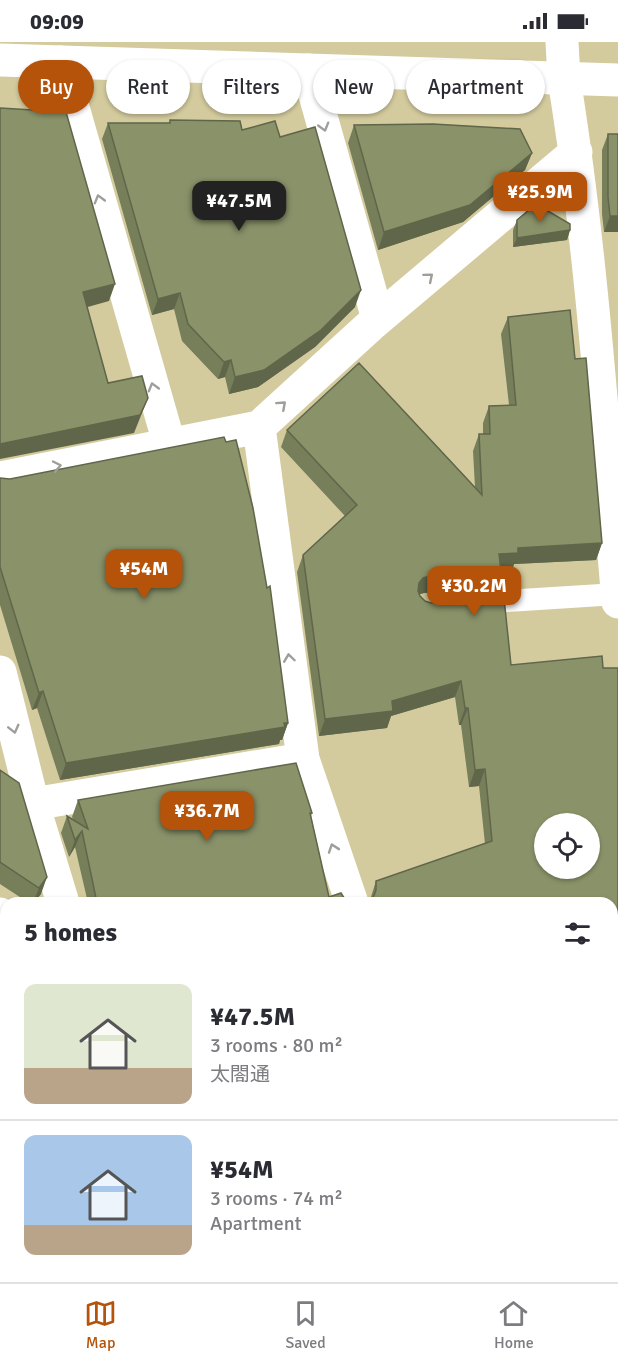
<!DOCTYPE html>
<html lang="en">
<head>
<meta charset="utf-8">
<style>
	:root { --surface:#fff; --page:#f2f2f3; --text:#2b2b33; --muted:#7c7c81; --line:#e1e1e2; --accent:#b45309 }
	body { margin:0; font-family:Signika,"Noto Sans JP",sans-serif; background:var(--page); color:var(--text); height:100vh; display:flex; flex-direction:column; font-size:22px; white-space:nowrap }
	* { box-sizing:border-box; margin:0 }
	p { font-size:20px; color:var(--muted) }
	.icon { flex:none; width:33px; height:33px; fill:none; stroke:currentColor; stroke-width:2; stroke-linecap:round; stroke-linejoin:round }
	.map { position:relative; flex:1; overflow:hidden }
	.drawer { position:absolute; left:0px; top:855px; width:618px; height:386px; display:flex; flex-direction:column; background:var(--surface); border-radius:18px 18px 0 0; box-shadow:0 2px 4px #0004 }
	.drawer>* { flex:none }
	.guide { position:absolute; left:18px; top:18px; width:582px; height:54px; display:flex; gap:12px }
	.controls { position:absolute; left:534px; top:771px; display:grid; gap:12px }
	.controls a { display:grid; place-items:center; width:66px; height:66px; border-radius:50%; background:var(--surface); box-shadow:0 2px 4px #0004; font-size:30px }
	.price { position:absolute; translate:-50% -51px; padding:0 14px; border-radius:12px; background:var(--accent); color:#fff; font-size:20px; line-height:39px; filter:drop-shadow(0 2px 3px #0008) }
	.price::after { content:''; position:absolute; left:50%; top:36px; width:18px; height:14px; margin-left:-9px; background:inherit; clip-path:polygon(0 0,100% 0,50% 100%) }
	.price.on { background:#222; color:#fff }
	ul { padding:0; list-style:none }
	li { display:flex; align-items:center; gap:18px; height:150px; padding:0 24px }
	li+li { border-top:2px solid var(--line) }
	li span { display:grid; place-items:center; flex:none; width:168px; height:120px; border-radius:12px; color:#555 }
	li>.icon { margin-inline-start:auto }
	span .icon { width:72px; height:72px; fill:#fffc; stroke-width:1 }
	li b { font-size:26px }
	h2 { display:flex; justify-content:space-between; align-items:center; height:72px; padding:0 24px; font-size:26px }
	.pill { padding:0 21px; border-radius:27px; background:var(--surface); box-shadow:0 2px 4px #0004; font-size:21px; line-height:54px }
	.pill.on { background:var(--accent); color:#fff }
	.status { display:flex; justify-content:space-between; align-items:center; height:42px; padding:0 30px; background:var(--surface); direction:ltr }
	.status svg { height:16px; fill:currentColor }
	.tabs { display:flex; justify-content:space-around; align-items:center; height:84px; border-top:2px solid var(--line); background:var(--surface); font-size:16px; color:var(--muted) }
	.tabs a { display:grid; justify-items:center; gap:3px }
	.tabs .on { color:var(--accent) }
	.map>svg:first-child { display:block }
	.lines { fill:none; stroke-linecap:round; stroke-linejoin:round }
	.lane { stroke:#fff; stroke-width:22 }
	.street { stroke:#fff; stroke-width:33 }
	.secondary { stroke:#fff; stroke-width:33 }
	.primary { stroke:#fff; stroke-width:33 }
	.wall { fill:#767e5a; fill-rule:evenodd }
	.shaded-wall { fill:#60664a }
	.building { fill:#899269; stroke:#60664a; stroke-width:1.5; fill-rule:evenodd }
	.oneway { stroke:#9f9e99 }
</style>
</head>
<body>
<div class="status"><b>09:09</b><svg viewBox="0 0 49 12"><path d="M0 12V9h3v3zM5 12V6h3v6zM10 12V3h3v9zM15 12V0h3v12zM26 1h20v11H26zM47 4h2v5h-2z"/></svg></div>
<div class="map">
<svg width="618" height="1240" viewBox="0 0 618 1240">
	<rect width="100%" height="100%" fill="#d3cb9e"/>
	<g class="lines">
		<!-- lane -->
		<path class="lane" d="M474 561 617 552"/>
		<!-- street -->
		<path class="street" d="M60 20 169 401
			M308 28 378 277
			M564 37C592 210 603 385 618 560
			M259 385 303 717 352 861
			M0 436 259 385 371 283 576 110
			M0 630 33 762 63 861
			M33 762 303 717
			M0 872 6 877
			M612 931 618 930
			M499 1234 502 1240
			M108 1240V1234"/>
		<!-- secondary -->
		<path class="secondary" d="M562 0 564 37"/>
		<!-- primary -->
		<path class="primary" d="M0 18 618 38"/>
	</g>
	<!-- wall -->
	<path class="wall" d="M170 78 242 88 280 95 355 265 315 305 258 345 229 352 225 335 218 337 182 299 174 267 152 273 102 97 108 81H169Z
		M354 83 532 111 525 128 463 180 378 208 348 101Z
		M608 92 618 190H604L602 172V108Z
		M517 178 570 188 567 198 513 205V188Z
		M570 268 575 317 586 316 602 501 596 518 514 522 512 528H501L495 546 424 551 419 552 425 559 431 561 504 556 511 623 602 614 603 626H618V894L612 895V861H366L370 858 376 839 485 802 479 744 469 745 461 683H459L455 655 391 674 387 686 319 694 297 530 303 513 345 474 281 405 287 388 359 321 475 445 473 409 479 392H483V381L489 364 509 363 501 292 508 275ZM544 782H590V826H544Z
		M0 436 288 681 282 698H280L279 702 60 738 37 666 32 668 0 563Z
		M0 728 41 852 34 861H29L0 842Z
		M78 758 312 771 311 774 329 855 346 859 351 861H88L75 805 69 815 61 791 67 774 73 777 72 775Z
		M612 956 618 1240H604L602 1234H612Z
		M171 1234H477L479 1240H170Z"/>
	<!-- shaded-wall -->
	<path class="shaded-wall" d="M532 111 525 128 463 180 378 208 384 190Z
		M610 174H618V190H604Z
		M570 188 567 198 513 205 517 196Z
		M115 242 109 259 77 268 83 250Z
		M361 248 355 265 315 305 258 345 229 352 235 335Z
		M180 251 174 267 152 273 158 257Z
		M231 318 225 335 218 337 224 320Z
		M148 356 134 391 0 417V402Z
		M602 501 596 518 514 522 512 528 493 529 499 512 518 506Z
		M501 529 495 546 424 551 417 553 419 541 423 536 430 534Z
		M461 639 455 655 391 674 387 686 319 694 325 677Z
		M43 649 37 666 32 668 39 651Z
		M465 666H468L461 683H459Z
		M288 681 282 698H280L279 702 60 738 66 721Z
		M485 727 479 744 469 745 475 728Z
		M82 789 75 805 69 815 75 798Z
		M47 835 41 852 33 861 39 846Z
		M612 878H618V894L612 895Z"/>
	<!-- building -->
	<path class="building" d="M0 66 66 70 115 242 83 250 108 341 142 334 148 356 140 373 0 402Z
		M170 78 240 79 242 88 275 79 280 95 315 85 361 248 321 288 264 328 235 335 231 318 224 320 188 282 180 251 158 257 108 81H170Z
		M433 82 520 87 532 111 470 163 384 190 354 83Z
		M608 92H618V174H610L608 155Z
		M536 162 570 182V188L517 196V178Z
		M570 268 575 317 586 316 602 501 518 506V511L499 512 501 529 430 534 423 536 419 541 418 549 420 554 425 559 431 561 504 556 511 623 602 614 603 626H618V878H612V861H366L373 856 376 848V839L492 799 485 727 475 728 468 666H465L461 639 392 659 393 669 325 677 303 513 357 463 287 388 359 321 482 453 479 392H490L489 364 516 363 508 275ZM544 782H590V826H544Z
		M224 395 226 400 236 398 253 466 267 546 270 544 288 681H284L285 685 66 721 43 649 39 651 0 525V436L10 437Z
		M296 721 312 771H310L329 855 341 851 346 859 351 861H97L82 789 75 798 67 774 88 787 78 758Z
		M0 728 19 741 47 835 39 846 0 820Z
		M6 940V1234H83V1240H0V948Z
		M618 955V1240H616L612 1230V956Z
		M176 1234H477L479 1240H176Z"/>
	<!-- one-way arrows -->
	<defs><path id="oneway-chevron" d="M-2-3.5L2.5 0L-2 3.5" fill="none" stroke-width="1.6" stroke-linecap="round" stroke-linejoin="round" transform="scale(1.5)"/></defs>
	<g class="oneway">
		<use href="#oneway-chevron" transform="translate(324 85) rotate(74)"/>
		<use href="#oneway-chevron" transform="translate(99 157) rotate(-106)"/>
		<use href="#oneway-chevron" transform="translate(429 235) rotate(-40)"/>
		<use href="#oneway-chevron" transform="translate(153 345) rotate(-106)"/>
		<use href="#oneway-chevron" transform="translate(282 363) rotate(-42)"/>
		<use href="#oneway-chevron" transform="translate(57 424) rotate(-12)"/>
		<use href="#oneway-chevron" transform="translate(289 616) rotate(-98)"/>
		<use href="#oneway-chevron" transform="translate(14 687) rotate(76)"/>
		<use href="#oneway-chevron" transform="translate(333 806) rotate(-109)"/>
	</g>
</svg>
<div class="controls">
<a><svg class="icon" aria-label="locate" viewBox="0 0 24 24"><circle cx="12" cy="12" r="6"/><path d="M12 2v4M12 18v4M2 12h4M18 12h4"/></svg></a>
</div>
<b class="price" style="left:540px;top:181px">¥25.9M</b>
<b class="price on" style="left:239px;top:190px">¥47.5M</b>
<b class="price" style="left:144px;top:558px">¥54M</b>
<b class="price" style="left:474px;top:575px">¥30.2M</b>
<b class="price" style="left:207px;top:800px">¥36.7M</b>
<div class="guide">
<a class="pill on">Buy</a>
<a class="pill">Rent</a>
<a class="pill">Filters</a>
<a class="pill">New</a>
<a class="pill">Apartment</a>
</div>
<section class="drawer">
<h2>5 homes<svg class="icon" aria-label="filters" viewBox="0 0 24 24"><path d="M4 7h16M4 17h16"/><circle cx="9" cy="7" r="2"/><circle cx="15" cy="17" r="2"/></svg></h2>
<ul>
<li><span style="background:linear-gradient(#dfe7d0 70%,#b9a48a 0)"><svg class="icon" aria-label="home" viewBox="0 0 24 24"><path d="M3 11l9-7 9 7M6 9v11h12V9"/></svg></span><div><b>¥47.5M</b><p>3 rooms · 80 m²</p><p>太閤通</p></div></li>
<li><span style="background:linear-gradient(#a9c7e8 75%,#b9a48a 0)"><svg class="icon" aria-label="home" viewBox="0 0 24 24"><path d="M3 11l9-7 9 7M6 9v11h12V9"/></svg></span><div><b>¥54M</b><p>3 rooms · 74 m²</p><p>Apartment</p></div></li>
</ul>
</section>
</div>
<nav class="tabs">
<a class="on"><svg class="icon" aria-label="map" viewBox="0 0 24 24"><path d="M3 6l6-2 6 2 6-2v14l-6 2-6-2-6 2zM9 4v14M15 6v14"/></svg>Map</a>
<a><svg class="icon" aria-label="saved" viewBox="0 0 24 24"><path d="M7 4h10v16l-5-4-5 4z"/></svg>Saved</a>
<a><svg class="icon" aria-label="home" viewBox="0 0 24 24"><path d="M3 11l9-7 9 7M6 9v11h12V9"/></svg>Home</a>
</nav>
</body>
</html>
